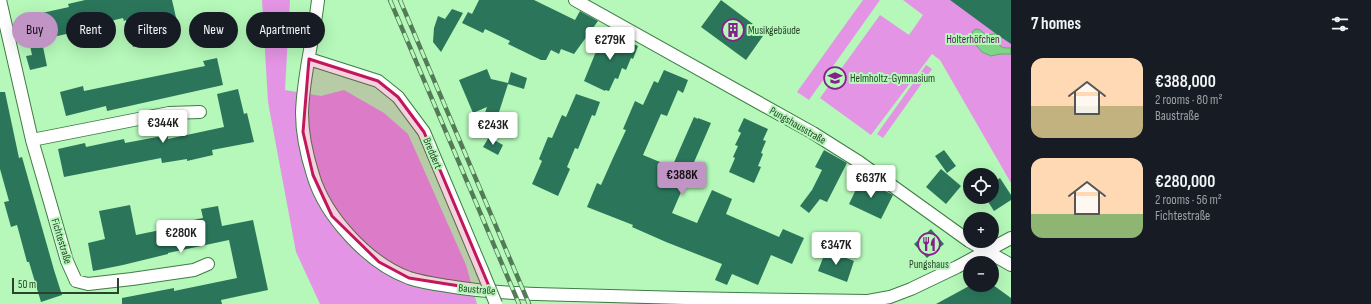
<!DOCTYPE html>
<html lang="en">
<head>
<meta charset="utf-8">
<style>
	:root { --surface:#171b24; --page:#242831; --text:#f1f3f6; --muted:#9ea1a6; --accent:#c094c5 }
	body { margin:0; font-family:"Sofia Sans Condensed",sans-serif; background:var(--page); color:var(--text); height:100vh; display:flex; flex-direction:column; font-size:15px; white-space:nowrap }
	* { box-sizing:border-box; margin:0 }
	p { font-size:13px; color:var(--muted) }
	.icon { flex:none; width:22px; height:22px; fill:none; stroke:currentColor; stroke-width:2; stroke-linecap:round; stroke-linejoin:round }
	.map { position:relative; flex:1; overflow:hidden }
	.details { display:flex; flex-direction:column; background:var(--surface); width:360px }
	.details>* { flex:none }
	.top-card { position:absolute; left:12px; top:12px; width:380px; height:36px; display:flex; gap:8px }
	.buttons { position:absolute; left:963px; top:168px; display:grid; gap:8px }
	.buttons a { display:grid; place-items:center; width:36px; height:36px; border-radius:50%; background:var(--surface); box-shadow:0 4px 16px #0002; font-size:20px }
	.scale { position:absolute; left:12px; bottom:10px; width:107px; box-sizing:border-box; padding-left:4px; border:2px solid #29442b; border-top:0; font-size:11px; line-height:14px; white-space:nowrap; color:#29442b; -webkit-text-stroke:3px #b5f8b9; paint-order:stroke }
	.price { position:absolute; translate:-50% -34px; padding:0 9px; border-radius:4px; background:#fff; color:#222; font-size:13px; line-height:26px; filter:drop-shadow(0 1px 2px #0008) }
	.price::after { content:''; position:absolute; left:50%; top:24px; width:12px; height:9px; margin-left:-6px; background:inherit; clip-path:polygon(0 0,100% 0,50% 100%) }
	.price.current { background:var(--accent); color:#111 }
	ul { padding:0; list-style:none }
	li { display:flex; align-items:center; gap:12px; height:100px; padding:0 20px }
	li span { display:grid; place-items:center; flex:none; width:112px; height:80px; border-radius:12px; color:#555 }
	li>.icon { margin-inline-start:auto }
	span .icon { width:48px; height:48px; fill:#fffc; stroke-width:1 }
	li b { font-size:17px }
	h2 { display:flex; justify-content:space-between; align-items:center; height:48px; padding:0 20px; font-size:17px }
	.tag { padding:0 14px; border-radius:18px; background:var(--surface); box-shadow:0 4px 16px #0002; font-size:14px; line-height:36px }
	.tag.current { background:var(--accent); color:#111 }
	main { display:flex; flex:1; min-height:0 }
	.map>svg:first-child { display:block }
	.green { fill:#e394e4 }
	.water { fill:#7cd685; stroke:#63aa6a }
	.building { fill:#2b765b }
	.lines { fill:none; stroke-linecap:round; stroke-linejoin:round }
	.street-casing { stroke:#3e7d45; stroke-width:14 }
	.street { stroke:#fff; stroke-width:12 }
	.rail-casing { stroke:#547b57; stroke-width:4.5 }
	.rail { stroke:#b5f8b9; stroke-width:3; stroke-dasharray:9; stroke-linecap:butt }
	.street-bridge-casing { stroke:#3e7d45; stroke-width:14; stroke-linecap:butt }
	.street-bridge { stroke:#fff; stroke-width:12 }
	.marked { fill:#c2185b; fill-opacity:0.2; stroke:#c2185b; stroke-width:3; stroke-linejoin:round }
	.labels { text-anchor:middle; stroke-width:4; stroke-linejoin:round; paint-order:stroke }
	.poi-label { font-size:11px; fill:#29442b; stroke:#b5f8b9; text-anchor:start }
	.park-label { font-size:11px; fill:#5c145f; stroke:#b5f8b9 }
	.street-label { font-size:11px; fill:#29442b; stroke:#b5f8b9 }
</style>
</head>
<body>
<main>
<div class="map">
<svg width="1011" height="304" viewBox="0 0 1011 304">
	<rect width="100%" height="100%" fill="#b5f8b9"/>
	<!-- green -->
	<path class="green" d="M262 0H290L285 90 321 96 344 90 384 113 408 134 466 265 477 304H320L296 252 268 102Z
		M863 0H880L809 100 797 92Z
		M903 0H1011V183L940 60 932 54 871 135 820 98 880 15 909 35 923 15Z
		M926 65 932 69 883 138 877 134Z"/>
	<!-- water -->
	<path class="water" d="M976 29 980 30 986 35 993 34 995 33 999 36C997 48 1002 48 1011 48V54H1000L991 56 982 52 970 38 973 31Z"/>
	<!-- building -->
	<path class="building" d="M85 0H172L180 35 133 47 126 20 124 21 123 18 102 23 103 28 75 35V32L53 37 54 39 42 42 47 66 30 70 26 56 32 55 24 17 69 7 68 4Z
		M479 0H534L575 20 580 11 598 21 574 54 561 49 559 54 551 50 546 60H541L508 44 510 41 485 29 483 33 462 23 468 12 472 14Z
		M721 0 765 33 746 60 701 27Z
		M950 0H1011V44L995 33Z
		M452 9 463 13 441 52 433 42 434 28 438 16 445 19Z
		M604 32 638 46 633 59 631 58 626 70 622 68 618 79 615 78 609 91 605 90V91L584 81Z
		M217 58 223 85 107 111 106 106 66 116 60 92 83 86 84 91 205 66 203 61Z
		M487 69 491 79 508 83 511 72 527 78 524 89 508 84 491 137 478 133 487 107 473 113 459 80Z
		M664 70 688 80 683 93 678 90 667 116 661 114 643 155 672 167 694 117 698 119V118L711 123 672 213 697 223 712 190 732 199 726 214 779 237 783 229 804 238 792 264 771 255 758 285 732 274 727 285 715 280 722 264 666 242 632 227 633 225 587 207 597 183 601 185 613 158 626 130 623 129 635 101 643 105 654 81 658 83Z
		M238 89 244 114 247 113 254 142 212 150 213 155 187 161V159L162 163 161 158 64 177 58 149 85 143 86 147 124 139 125 143 168 135V139L224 127 217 94Z
		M0 92H5L19 158 22 157 54 270 62 295 41 302 29 262H27L17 225 11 227 4 202 9 201 0 169Z
		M576 94 600 102 595 116 592 115 578 149 575 148 567 167 570 169 558 196 532 184 542 161 539 159 548 137 552 138 562 115 566 117Z
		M744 118 768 129 763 140 766 141 761 153 763 154 758 166 761 167 754 183 729 172 735 158 733 157 738 146 735 145 741 133 738 131Z
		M489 137 503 145 498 155 483 147Z
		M824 150 847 163 827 202 820 199 809 213 800 206 812 190 822 170 815 167Z
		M944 150 956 166 947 173 935 156Z
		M941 169 961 186 946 204 926 187Z
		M1000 178 1011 195V200L994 211 985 197H992V183Z
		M861 179 893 195 881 219 849 204Z
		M130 205 136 235 175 227 174 224 203 218 201 209 218 206 222 226 253 220 268 290 221 300 222 304H122V298L174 288V291L237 278 229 240 168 253V254L123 265 93 271 88 243 105 239 99 211Z
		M931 229 944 244 927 258 914 244Z
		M826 250 854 261 847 282 818 271Z
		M971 285H993L1011 298V304H936Z"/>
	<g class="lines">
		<!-- street casing -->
		<g class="street-casing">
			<path id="street" d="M0 0 32 140 67 261 76 281 88 284 132 279 194 270 208 264
				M318 0C314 37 303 75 302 113 302 133 307 156 313 175 325 216 368 263 409 278 421 282 435 284 448 286 489 293 531 294 573 295 671 298 770 300 868 301L890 297 911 289 957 267 1011 238
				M575 0 813 133 859 162 969 241 1011 265
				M309 59 378 81 398 97 424 132 482 270
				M32 140 169 113 200 112"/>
		</g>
		<!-- street -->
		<use href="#street" class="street"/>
		<!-- rail casing -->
		<g class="rail-casing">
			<path id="rail" d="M390 0 519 304
				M400 0 529 304"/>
		</g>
		<!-- rail -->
		<use href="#rail" class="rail"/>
		<!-- street-bridge casing -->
		<g class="street-bridge-casing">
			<path id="street-bridge" d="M482 270 496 304"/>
		</g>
		<!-- street-bridge -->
		<use href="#street-bridge" class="street-bridge"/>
	</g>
	<!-- marked area -->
	<path class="marked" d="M309 59 378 81 398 97 424 132 491 291 409 278 379 262 332 216 313 175 303 132Z"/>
	<!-- icons -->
	<defs>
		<g id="building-ring" transform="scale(1.15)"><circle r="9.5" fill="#b5f8b9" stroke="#85218a" stroke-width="1.5"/><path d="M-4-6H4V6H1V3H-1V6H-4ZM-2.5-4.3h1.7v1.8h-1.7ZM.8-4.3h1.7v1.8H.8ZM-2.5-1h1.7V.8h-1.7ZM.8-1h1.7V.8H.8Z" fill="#85218a"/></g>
		<g id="school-ring" transform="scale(1.15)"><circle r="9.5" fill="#b5f8b9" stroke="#85218a" stroke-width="1.5"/><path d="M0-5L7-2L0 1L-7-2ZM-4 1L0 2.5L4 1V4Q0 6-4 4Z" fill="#85218a"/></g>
		<g id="restaurant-ring" transform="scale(1.15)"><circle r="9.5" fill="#b5f8b9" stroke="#85218a" stroke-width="1.5"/><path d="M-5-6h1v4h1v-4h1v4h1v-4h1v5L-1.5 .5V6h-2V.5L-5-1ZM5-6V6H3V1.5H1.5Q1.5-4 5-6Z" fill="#85218a"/></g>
	</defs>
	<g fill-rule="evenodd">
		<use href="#building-ring" x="733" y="30"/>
		<use href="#school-ring" x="835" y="78"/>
		<use href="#restaurant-ring" x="929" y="244"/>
	</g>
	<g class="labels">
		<!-- poi labels -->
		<g class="poi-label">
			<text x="748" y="34">Musikgebäude</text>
			<text x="850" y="82">Helmholtz-Gymnasium</text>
			<text x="929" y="268" text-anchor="middle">Pungshaus</text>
		</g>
		<!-- park labels -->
		<g class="park-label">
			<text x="973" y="43">Holterhöfchen</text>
		</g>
		<!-- street labels -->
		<g class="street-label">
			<text transform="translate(798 125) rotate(30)" y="4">Pungshausstraße</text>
			<text transform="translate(433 153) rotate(67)" y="4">Breddert</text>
			<text transform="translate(62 241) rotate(73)" y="4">Fichtestraße</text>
			<text transform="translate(477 289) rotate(5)" y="4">Baustraße</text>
		</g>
	</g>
</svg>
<div class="buttons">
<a><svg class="icon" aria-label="locate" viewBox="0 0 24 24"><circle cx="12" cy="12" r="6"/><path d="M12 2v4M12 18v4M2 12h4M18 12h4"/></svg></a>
<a>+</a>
<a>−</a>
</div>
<div class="scale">50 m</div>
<b class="price" style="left:610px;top:61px">€279K</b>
<b class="price" style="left:163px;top:144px">€344K</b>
<b class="price" style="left:493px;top:146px">€243K</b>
<b class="price current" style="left:682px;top:196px">€388K</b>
<b class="price" style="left:871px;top:199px">€637K</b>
<b class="price" style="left:181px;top:254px">€280K</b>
<b class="price" style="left:836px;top:266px">€347K</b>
<div class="top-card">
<a class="tag current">Buy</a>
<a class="tag">Rent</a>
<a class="tag">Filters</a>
<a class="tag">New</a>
<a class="tag">Apartment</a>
</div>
</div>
<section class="details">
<h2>7 homes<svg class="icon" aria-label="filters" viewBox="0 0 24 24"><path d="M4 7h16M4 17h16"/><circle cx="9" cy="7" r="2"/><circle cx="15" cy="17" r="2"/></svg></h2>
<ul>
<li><span style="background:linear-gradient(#ffd9b3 60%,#c2b280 0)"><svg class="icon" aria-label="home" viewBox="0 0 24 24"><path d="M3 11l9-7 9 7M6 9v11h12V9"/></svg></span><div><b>€388,000</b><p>2 rooms · 80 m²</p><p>Baustraße</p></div></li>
<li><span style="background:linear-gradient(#ffd9b3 70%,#8fb573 0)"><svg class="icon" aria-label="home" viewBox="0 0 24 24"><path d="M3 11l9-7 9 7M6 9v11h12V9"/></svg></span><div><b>€280,000</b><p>2 rooms · 56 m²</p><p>Fichtestraße</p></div></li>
</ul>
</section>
</main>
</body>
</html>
